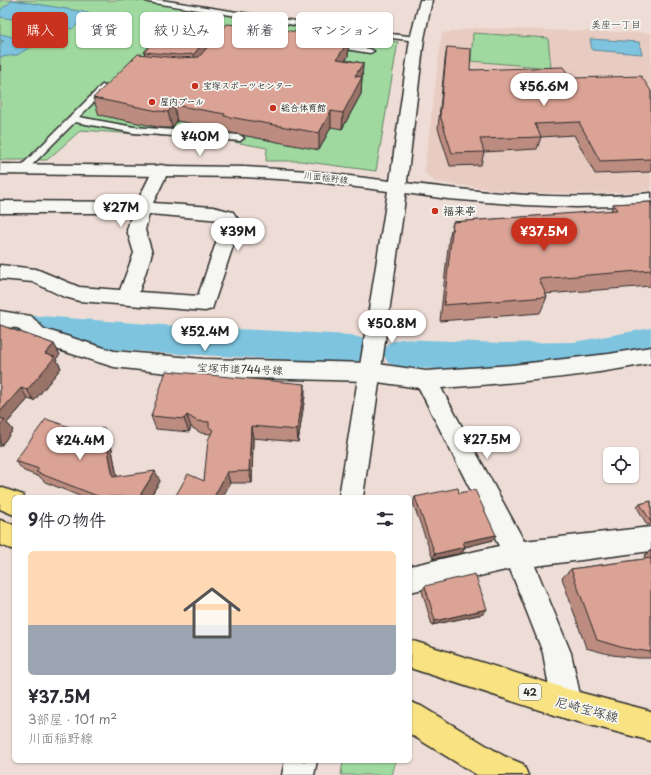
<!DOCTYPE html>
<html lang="ja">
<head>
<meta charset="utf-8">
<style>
	:root { --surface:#fff; --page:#f2f2f3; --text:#2b2b33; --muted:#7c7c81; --line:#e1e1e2; --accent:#c8321e }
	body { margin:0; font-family:"Playpen Sans","Klee One",sans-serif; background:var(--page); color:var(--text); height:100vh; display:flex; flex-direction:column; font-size:15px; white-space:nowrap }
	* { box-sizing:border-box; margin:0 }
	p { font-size:13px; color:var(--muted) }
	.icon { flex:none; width:22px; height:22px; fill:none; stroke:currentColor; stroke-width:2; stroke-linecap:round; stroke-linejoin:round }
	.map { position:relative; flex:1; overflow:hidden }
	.details { position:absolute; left:12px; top:495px; width:400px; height:268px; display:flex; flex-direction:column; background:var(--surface); border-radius:6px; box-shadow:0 1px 3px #0004 }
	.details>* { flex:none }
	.guide { position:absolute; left:12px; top:12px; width:400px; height:36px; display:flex; gap:8px }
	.fabs { position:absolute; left:603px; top:447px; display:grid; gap:8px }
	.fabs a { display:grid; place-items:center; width:36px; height:36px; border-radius:6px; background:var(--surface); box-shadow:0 1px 3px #0004; font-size:20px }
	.price { position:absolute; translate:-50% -34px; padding:0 9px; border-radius:14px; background:#fff; color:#222; font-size:13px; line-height:26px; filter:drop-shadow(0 1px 2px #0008) }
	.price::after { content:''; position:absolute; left:50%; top:24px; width:12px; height:9px; margin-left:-6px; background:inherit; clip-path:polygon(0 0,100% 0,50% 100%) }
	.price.current { background:var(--accent); color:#fff }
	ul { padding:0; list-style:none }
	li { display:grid; align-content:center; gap:8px; height:212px; padding:0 16px }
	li+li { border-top:1px solid var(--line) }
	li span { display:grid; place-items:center; height:124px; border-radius:6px; color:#555 }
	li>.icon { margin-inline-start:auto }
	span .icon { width:72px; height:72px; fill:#fffc; stroke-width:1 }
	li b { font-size:17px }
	h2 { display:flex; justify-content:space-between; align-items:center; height:48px; padding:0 16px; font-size:17px }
	.tag { padding:0 14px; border-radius:6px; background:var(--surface); box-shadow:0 1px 3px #0004; font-size:14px; line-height:36px }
	.tag.current { background:var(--accent); color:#fff }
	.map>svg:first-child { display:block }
	.built { fill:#e8ccc2 }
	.green { fill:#9fd99f; stroke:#658265 }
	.water { fill:#7ec4df; stroke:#5d8797 }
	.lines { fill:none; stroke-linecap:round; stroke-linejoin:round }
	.river { fill:#7ec4df; fill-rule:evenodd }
	.lane-casing { stroke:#2b2b2b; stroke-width:3 }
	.street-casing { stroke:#2b2b2b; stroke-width:3 }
	.secondary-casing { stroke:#2b2b2b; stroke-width:3 }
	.primary-casing { stroke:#2b2b2b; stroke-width:3 }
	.lane { fill:#f6f6f2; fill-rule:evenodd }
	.street { fill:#f6f6f2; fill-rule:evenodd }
	.secondary { fill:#f6f6f2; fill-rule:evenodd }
	.primary { fill:#f8e281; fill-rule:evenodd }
	.wall { fill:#bc8c80; stroke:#2b2b2b }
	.shaded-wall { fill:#997268; stroke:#2b2b2b }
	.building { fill:#dba395; stroke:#2b2b2b }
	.poi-dot { fill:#c8321e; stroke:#f6f6f2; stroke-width:1.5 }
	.labels { text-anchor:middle; stroke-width:3.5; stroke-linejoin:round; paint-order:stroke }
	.far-poi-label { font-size:9px; font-weight:bold; fill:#2b2b2b; stroke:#f6f6f2; text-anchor:start }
	.far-street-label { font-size:9px; fill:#2b2b2b; stroke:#f6f6f2 }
	.far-neighbourhood-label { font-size:10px; fill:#2b2b2b; stroke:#f6f6f2 }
	.shield { fill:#f6f6f2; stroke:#686867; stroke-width:1 }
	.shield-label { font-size:10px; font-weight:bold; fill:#2b2b2b }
	.poi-label { font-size:11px; font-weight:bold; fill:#2b2b2b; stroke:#f6f6f2; text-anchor:start }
	.street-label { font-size:11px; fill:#2b2b2b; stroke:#f6f6f2 }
	.near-street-label { font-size:13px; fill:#2b2b2b; stroke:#f6f6f2 }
</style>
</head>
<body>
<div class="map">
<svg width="651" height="775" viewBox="0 0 651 775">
	<rect width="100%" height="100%" fill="#eeddd6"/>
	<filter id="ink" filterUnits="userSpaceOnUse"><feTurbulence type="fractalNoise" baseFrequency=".025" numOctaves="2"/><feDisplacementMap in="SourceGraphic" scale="8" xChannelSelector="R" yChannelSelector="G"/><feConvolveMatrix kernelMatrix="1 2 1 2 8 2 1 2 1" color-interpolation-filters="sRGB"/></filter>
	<g filter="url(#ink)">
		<!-- built -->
		<path class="built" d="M475 28 651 33V191L580 194 516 192 435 182 424 172 442 33Z"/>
		<!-- green -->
		<path class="green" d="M0 0H134L398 42 376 171 300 161H266L267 148 229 141 81 130 47 160H0Z
			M473 33 548 38 551 68 471 61Z
			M343 761H396L392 775H341Z"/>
		<!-- water -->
		<path class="water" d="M13 0 91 13 72 29 0 17V10Z
			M0 34 32 41 34 45 17 55 0 57V43L4 41 0 40Z
			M590 39 639 42 642 54 592 50Z"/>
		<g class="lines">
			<!-- river -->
			<path class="river" d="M0 313 162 325 351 335 364 339 369 349 364 359 351 363 162 353 0 341Z
				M651 328V356L574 370 502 373 401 367 388 363 383 353 388 343 401 339 502 343 574 342Z"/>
			<!-- lane casing -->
			<g class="lane-casing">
				<path id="lane" d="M145 0H161L339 28 417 37 421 39 417 41 339 32 148 2Z
					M330 43 370 49 374 51 370 53 333 47 329 45Z
					M102 85 109 87 79 117 134 127 240 135 244 138 240 141 134 133 75 122 25 172H19V168Z"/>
			</g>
			<!-- street casing -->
			<g class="street-casing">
				<path id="street" d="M161 165 167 166 169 170 153 203 213 207 233 212 239 221V228L212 309 205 311 79 301 62 296 33 282 0 279V265L36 269 79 287 120 290 134 253 127 230 132 213H0V201L137 202 155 166ZM149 214 221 220V228L198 296 139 292 152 253 145 230Z
					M397 182C480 192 567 202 651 193V205L576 207 525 205 448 199 391 191 388 187 391 183Z
					M0 311 31 316 44 329 114 351 203 359 371 363 426 371 512 365 609 354 651 347V363C582 377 512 383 441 388L524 541 651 527V551L535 566 571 653 582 704 578 715 567 719 556 715 552 704 543 653 510 569 410 592V566L499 546 419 388 371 381 203 377 114 367 30 341 18 328 0 327Z"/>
			</g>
			<!-- secondary casing -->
			<g class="secondary-casing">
				<path id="secondary" d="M420 0H432L424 39 404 206 363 497H339L388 191 309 181 245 177 0 174V164L245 167 309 171 390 181 410 39Z
					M285 761H317L314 775H282Z"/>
			</g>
			<!-- primary casing -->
			<g class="primary-casing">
				<path id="primary" d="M0 487 23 495 24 497H14V515L0 509Z
					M0 520 14 525V550L0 545Z
					M410 640 567 689 651 711V741L567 719 410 668Z
					M410 702 421 706 504 756 523 764 528 775H477L410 734Z"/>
			</g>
			<!-- lane -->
			<use href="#lane" class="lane"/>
			<!-- street -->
			<use href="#street" class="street"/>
			<!-- secondary -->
			<use href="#secondary" class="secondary"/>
			<!-- primary -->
			<use href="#primary" class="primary"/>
		</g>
		<!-- wall -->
		<path class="wall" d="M217 26 218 35 349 40 348 56 346 60 363 63 361 94 342 129 331 127 319 150 226 132V130L177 121 172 128H162L99 115 93 98 145 55 144 52Z
			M447 47 470 70 568 74 574 78 651 91V172L595 174 574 135 541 137 537 149 484 152 481 165 450 166 438 128 445 60Z
			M651 202V286L545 294 547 297 540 313 440 321 449 238 453 222 611 211 613 204Z
			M0 325 54 344 60 355 56 359 61 368 34 401 28 399 7 423 13 430 0 447Z
			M305 396 298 442 253 438 252 483H230L204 481 211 434 201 433 191 427 189 432 156 429 151 416Z
			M104 428 110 439 117 477 160 481 150 497H82L45 482 40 477 24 471 15 461 87 433Z
			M459 493 496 535 493 540 465 547 462 553 433 559 413 503 415 497Z
			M651 501V524L647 525 637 507 640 504Z
			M651 550V658H638L612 655 586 648 562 578 571 569 645 559 644 556Z
			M425 586 487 609 483 614 432 625 422 591Z"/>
		<!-- shaded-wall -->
		<path class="shaded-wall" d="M217 26 219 38 196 67 194 54Z
			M349 40 348 56 337 75V59Z
			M363 63 361 94 342 129 343 113 355 76Z
			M0 65 2 69 0 71Z
			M174 105 177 121 172 128 168 112Z
			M331 111V127L319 150V133Z
			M54 344 60 355 56 359 61 368 34 401 27 390 45 354Z
			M305 384V396L298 442 297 430Z
			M21 388 28 399 7 423 13 430 0 447V412Z
			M187 415 191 427 189 432 184 419Z
			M251 426 253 438 252 483 249 471Z
			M104 428 110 439 119 487 113 477Z
			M155 471 160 481 150 497H139Z
			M227 472 230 483 223 497H214Z
			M496 535 493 540 461 548 463 542Z
			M465 547 462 553 433 559 435 554Z
			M487 609 483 614 432 625 435 621Z"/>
		<!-- building -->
		<path class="building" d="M174 19 217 26 194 54 179 55 144 52Z
			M239 23 349 40 337 59 363 63 355 76 362 77 343 113 331 111 319 133 224 116 225 114 174 105 168 112 158 111 93 98 138 54 178 58 199 57 227 24 237 25Z
			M447 47 471 49 470 70 563 67 568 74H572L574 78 641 76 651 91V159L600 161 579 122 535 124 541 137 480 139 484 152 452 153 440 115Z
			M651 202V270L539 279 547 297 444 305 453 222 617 210 613 204Z
			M0 325 54 344 45 354 55 357 27 390 21 388 0 412Z
			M166 371 305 384 297 430 251 426 249 471 227 472 214 497H175L188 474 204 481 208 440 213 430 209 427V422L197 421 187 415 184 419 151 416Z
			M0 418 5 420 0 426Z
			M46 419 87 433 104 428 113 477 155 471 139 497H100L36 472 39 469 15 461Z
			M458 488 459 493 475 490 496 535 463 542 465 547 435 554 415 497Z
			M651 501V522L640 504Z
			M651 558V652L624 648 597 640 571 569Z
			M475 574 487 609 435 621 425 586Z"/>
	</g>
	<!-- markers -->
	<g class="poi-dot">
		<circle cx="195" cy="86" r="4"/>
		<circle cx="152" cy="102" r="4"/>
		<circle cx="273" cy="108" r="4"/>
		<circle cx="435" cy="211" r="4"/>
	</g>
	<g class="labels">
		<!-- far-poi labels -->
		<g class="far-poi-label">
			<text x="203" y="89">宝塚スポーツセンター</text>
			<text x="160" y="105">屋内プール</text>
			<text x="281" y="111">総合体育館</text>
		</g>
		<!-- far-street labels -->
		<g class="far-street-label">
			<text transform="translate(326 178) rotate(7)" y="3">川面稲野線</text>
		</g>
		<!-- far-neighbourhood labels -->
		<g class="far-neighbourhood-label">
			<text x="616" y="28">美座一丁目</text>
		</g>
		<!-- shield labels -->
		<rect class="shield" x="519" y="684" width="22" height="16" rx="3"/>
		<g class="shield-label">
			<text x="530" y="696">42</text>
		</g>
		<!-- poi labels -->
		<g class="poi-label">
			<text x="443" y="215">福来亭</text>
		</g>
		<!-- street labels -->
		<g class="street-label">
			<text transform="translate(240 369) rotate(2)" y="4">宝塚市道744号線</text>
		</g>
		<!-- near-street labels -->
		<g class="near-street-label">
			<text transform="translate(587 709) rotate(15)" y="5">尼崎宝塚線</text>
		</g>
	</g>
</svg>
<div class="fabs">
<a><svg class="icon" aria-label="locate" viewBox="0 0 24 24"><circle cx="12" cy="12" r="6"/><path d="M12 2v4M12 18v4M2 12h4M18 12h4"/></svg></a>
</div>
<b class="price" style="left:544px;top:107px">¥56.6M</b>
<b class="price" style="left:200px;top:157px">¥40M</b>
<b class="price" style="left:121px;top:228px">¥27M</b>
<b class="price" style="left:238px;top:252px">¥39M</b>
<b class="price current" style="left:544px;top:252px">¥37.5M</b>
<b class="price" style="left:392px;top:344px">¥50.8M</b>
<b class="price" style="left:205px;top:352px">¥52.4M</b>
<b class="price" style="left:487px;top:460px">¥27.5M</b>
<b class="price" style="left:80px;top:461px">¥24.4M</b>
<div class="guide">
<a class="tag current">購入</a>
<a class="tag">賃貸</a>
<a class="tag">絞り込み</a>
<a class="tag">新着</a>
<a class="tag">マンション</a>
</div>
<section class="details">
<h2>9件の物件<svg class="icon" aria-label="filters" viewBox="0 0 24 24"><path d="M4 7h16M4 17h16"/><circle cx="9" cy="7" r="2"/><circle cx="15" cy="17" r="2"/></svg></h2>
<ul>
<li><span style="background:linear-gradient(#ffd9b3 60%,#9aa5b1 0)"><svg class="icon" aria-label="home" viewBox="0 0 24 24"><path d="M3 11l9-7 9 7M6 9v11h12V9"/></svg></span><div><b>¥37.5M</b><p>3部屋 · 101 m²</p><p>川面稲野線</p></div></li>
</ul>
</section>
</div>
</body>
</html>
